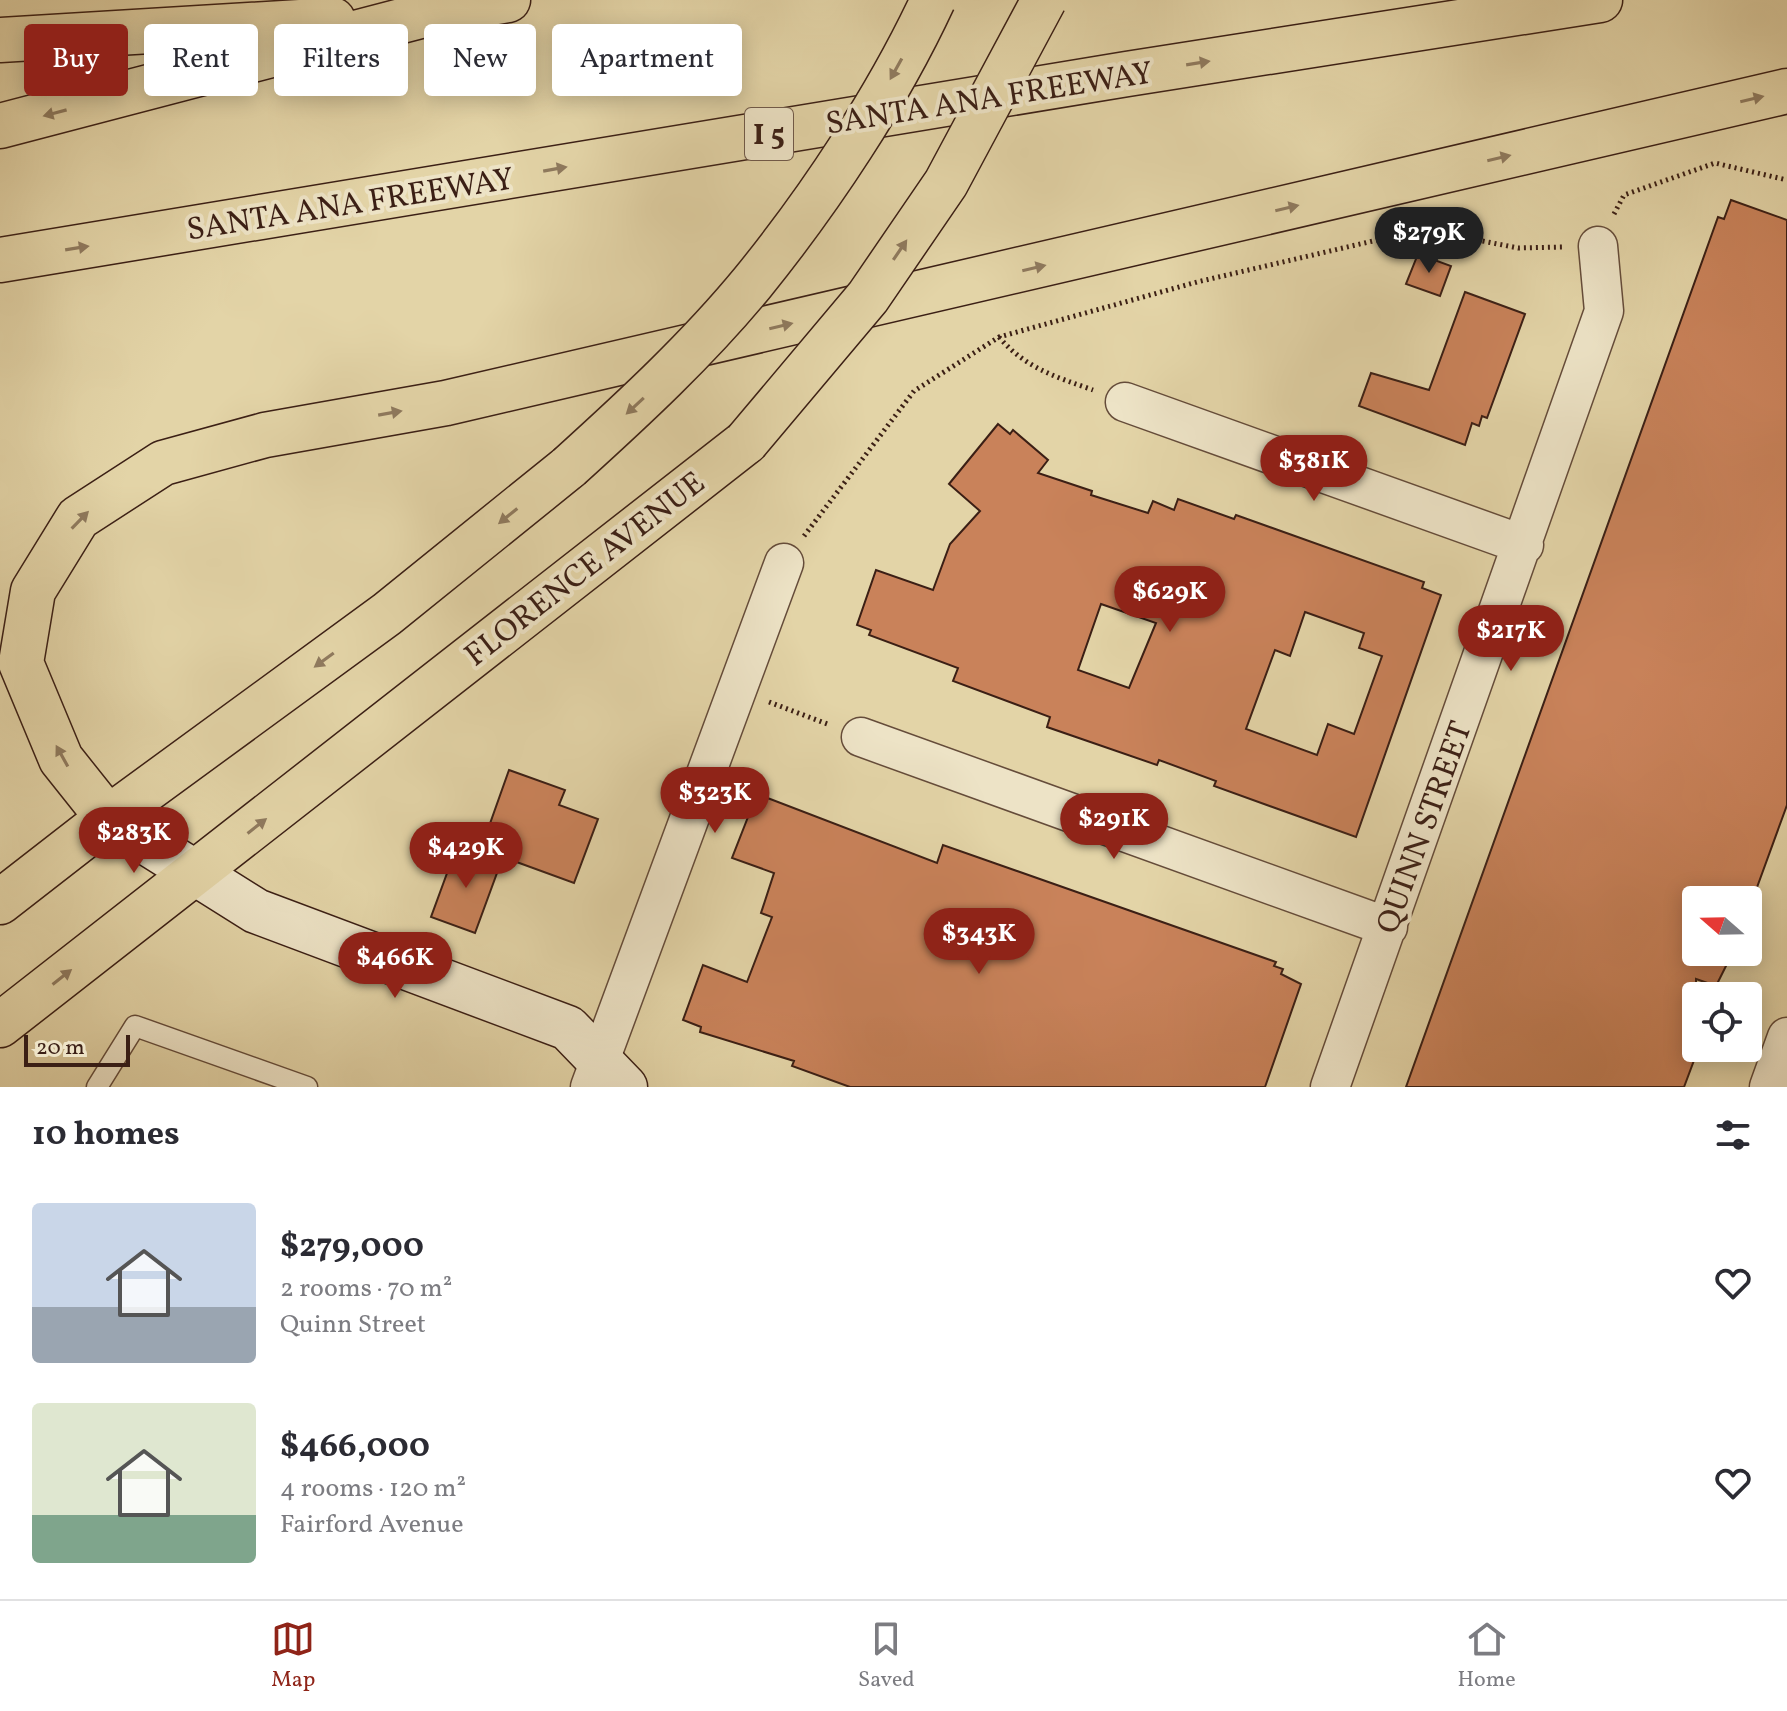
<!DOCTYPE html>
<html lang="en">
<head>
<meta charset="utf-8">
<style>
	:root { --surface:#fff; --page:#f2f2f3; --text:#2b2b33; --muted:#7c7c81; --line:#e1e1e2; --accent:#8f2418 }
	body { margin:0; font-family:Vollkorn,serif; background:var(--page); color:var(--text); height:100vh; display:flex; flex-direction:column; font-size:30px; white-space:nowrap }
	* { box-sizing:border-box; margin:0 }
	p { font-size:26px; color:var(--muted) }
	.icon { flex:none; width:44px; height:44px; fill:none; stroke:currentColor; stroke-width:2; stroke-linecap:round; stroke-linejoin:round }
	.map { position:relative; height:1087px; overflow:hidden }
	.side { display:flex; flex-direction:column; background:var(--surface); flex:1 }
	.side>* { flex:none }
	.banner { position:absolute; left:24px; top:24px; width:800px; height:72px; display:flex; gap:16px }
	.needle { width:52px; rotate:290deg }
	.buttons { position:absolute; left:1682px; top:886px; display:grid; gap:16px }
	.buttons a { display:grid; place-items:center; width:80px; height:80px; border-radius:8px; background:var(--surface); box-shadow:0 4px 20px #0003; font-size:40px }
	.scale { position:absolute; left:24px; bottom:20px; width:106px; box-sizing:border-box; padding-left:8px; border:4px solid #3b1f15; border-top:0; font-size:22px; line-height:28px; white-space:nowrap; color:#3b1f15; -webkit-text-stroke:6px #ede3c6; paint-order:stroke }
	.price { position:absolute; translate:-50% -68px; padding:0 18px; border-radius:28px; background:var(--accent); color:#fff; font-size:26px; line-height:52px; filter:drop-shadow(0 2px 4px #0008) }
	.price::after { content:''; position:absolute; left:50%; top:48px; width:24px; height:18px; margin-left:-12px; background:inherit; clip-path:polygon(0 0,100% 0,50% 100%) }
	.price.active { background:#222; color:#fff }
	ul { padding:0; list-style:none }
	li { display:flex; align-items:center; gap:24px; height:200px; padding:0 32px }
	li span { display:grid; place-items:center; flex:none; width:224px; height:160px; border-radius:8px; color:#555 }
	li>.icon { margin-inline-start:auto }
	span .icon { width:96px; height:96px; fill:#fffc; stroke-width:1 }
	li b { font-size:34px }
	h2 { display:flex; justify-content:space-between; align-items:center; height:96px; padding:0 32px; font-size:34px }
	.tag { padding:0 28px; border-radius:8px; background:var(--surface); box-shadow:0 4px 20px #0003; font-size:28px; line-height:72px }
	.tag.active { background:var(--accent); color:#fff }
	.tabs { display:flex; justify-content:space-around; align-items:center; height:112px; border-top:2px solid var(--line); background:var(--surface); font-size:22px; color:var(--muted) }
	.tabs a { display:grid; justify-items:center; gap:4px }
	.tabs .active { color:var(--accent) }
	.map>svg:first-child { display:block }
	.building { fill:#c9825a; stroke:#3b1f15; stroke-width:2; fill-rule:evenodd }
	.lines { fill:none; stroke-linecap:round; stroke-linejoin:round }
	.lane-casing { stroke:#654c3a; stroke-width:23 }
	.street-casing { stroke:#654c3a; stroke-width:41 }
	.secondary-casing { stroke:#3b1f15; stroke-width:47 }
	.primary-casing { stroke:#3b1f15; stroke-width:47 }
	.highway-casing { stroke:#3b1f15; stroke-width:47 }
	.path { stroke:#3b1f15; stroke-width:5; stroke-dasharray:2 4; stroke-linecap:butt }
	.lane { stroke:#ede3c6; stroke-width:20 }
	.street { stroke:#ede3c6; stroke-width:38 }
	.secondary { stroke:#ede3c6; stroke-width:44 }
	.primary { stroke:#e3d4a7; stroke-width:44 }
	.highway { stroke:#e3d4a7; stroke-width:44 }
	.primary-bridge-casing { stroke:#3b1f15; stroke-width:47; stroke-linecap:butt }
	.primary-bridge { stroke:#e3d4a7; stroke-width:44 }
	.oneway { fill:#8f7a5e }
	.labels { text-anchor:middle; stroke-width:8; stroke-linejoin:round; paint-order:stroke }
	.shield { fill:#ede3c6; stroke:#705a4a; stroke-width:2 }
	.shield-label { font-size:30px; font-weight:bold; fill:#3b1f15 }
	.street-label { font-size:32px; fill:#3b1f15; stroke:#ede3c6 }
</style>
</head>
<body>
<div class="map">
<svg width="1787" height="1087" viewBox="0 0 1787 1087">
	<rect width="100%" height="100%" fill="#e3d4a7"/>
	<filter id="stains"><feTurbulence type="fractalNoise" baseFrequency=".0025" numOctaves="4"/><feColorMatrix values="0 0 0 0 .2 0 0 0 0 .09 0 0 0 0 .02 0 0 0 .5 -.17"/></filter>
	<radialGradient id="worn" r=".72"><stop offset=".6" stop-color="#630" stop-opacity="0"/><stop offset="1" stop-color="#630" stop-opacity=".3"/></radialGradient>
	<!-- building -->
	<path class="building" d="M1731 200 1787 220V805L1748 912V900H1696V952H1733L1716 986 1696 979V1055L1684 1087H1406L1718 217 1724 219Z
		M1418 254 1451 266 1440 296 1406 284Z
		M1465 292 1525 314 1487 418 1482 416 1479 426 1472 423 1465 445 1359 406 1371 373 1429 390Z
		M998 424 1010 434 1013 430 1048 460 1038 473 1092 491 1091 495 1148 513 1153 501 1174 510 1178 499 1234 519 1236 515 1424 582 1422 588 1441 595 1356 837 1214 786 1216 781 1159 760 1157 765 1047 727 1050 717 953 681 958 668 869 635 871 630 857 625 876 570 933 590 950 544 980 511 949 484ZM1101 604 1156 623 1129 688 1078 670ZM1305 612 1364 633 1359 648 1382 656 1354 734 1328 724 1317 755 1246 729 1275 650 1290 656Z
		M509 770 565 790 559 805 598 819 574 883 481 849Z
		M757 794 937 863 943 845 1276 962 1274 966 1283 969 1281 974 1301 984 1265 1087H850L792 1066 794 1061 700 1032 701 1027 683 1020 703 965 747 982 772 917 761 913 774 873 732 858Z
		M457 846 501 862 475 933 431 917Z"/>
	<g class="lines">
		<!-- lane casing -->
		<g class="lane-casing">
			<path id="lane" d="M97 1087 135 1026 307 1087"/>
		</g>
		<!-- street casing -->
		<g class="street-casing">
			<path id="street" d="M1125 402 1524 545
				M861 737 1388 927
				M590 1087 784 563
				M1330 1087 1604 311 1598 246
				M1769 1087 1787 1037"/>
		</g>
		<!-- secondary casing -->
		<g class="secondary-casing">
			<path id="secondary" d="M108 818 256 911 568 1028 625 1087"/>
		</g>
		<!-- primary casing -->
		<g class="primary-casing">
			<path id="primary" d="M0 902 108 818 387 614 569 467
				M0 1025 746 442"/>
		</g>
		<!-- highway casing -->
		<g class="highway-casing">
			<path id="highway" d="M0 40 333 20
				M0 126 428 14 508 0
				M0 260 1127 74 1600 0
				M108 818 61 759 21 663 33 591 78 518 163 463 265 435 446 403 1787 91"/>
		</g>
		<!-- path -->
		<path class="path" d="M1614 214 1624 195 1715 163 1787 180
			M999 337C1025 368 1056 377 1093 390
			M804 536 914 391 999 337 1197 282 1403 234H1447L1518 248 1564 247
			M769 702 830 725"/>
		<!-- lane -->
		<use href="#lane" class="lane"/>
		<!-- street -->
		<use href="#street" class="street"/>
		<!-- secondary -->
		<use href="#secondary" class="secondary"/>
		<!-- primary -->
		<use href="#primary" class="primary"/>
		<!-- highway -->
		<use href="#highway" class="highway"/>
		<!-- primary-bridge casing -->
		<g class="primary-bridge-casing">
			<path id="primary-bridge" d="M746 442 868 297 946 183 1044 0
				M569 467C633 409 698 349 753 282 821 198 888 97 933 0"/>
		</g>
		<!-- primary-bridge -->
		<use href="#primary-bridge" class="primary-bridge"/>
	</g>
	<!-- one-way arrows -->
	<defs><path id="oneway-solid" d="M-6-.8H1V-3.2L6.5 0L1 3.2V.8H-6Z" transform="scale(2)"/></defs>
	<g class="oneway">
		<use href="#oneway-solid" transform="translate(1198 63) rotate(-9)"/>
		<use href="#oneway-solid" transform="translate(896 69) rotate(119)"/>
		<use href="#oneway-solid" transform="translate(1752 99) rotate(-13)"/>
		<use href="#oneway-solid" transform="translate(55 113) rotate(165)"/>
		<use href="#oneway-solid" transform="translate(1499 158) rotate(-13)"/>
		<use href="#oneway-solid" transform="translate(555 169) rotate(-10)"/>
		<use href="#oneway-solid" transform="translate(1287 208) rotate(-13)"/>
		<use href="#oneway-solid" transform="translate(77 248) rotate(-9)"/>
		<use href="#oneway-solid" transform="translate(900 250) rotate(-56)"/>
		<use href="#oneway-solid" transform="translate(1034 268) rotate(-13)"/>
		<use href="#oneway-solid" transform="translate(781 326) rotate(-13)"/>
		<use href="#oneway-solid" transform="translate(635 406) rotate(137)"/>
		<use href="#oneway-solid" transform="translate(390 413) rotate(-10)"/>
		<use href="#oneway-solid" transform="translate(508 516) rotate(141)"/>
		<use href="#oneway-solid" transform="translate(80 520) rotate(-46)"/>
		<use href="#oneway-solid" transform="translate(324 660) rotate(144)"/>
		<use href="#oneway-solid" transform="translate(62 756) rotate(-119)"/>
		<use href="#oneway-solid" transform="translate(257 826) rotate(-38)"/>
		<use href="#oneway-solid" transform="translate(62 977) rotate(-38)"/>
	</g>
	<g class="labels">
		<!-- shield labels -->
		<rect class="shield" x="745" y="108" width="48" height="52" rx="6"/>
		<g class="shield-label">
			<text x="769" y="144">I 5</text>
		</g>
		<!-- street labels -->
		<g class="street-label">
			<text transform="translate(989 97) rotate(-9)" y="11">SANTA ANA FREEWAY</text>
			<text transform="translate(350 203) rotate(-9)" y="11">SANTA ANA FREEWAY</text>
			<text transform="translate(584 568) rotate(-38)" y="11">FLORENCE AVENUE</text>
			<text transform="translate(1423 827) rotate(-70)" y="11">QUINN STREET</text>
		</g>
	</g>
	<rect width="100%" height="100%" filter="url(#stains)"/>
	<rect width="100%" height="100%" fill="url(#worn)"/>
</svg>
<div class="buttons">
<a><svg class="needle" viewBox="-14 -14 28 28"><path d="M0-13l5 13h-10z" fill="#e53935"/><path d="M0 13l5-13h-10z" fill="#7c7c81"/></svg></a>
<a><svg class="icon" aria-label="locate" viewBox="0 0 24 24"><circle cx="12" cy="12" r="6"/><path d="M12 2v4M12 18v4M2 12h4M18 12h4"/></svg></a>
</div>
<div class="scale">20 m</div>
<b class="price active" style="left:1429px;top:275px">$279K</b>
<b class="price" style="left:1314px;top:503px">$381K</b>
<b class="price" style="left:1170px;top:634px">$629K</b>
<b class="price" style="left:1511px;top:673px">$217K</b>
<b class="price" style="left:715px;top:835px">$323K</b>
<b class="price" style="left:1114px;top:861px">$291K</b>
<b class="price" style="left:134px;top:875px">$283K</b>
<b class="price" style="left:466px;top:890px">$429K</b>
<b class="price" style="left:979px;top:976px">$343K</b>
<b class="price" style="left:395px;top:1000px">$466K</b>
<div class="banner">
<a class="tag active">Buy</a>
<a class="tag">Rent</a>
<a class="tag">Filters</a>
<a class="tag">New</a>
<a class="tag">Apartment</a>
</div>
</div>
<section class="side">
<h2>10 homes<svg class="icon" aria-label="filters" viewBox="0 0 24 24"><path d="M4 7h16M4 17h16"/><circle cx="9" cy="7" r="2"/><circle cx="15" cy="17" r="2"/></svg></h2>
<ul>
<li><span style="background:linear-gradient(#c9d6e8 65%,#9aa5b1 0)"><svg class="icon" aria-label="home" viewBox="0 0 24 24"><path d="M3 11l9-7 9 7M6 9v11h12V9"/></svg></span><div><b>$279,000</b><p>2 rooms · 70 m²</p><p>Quinn Street</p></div><svg class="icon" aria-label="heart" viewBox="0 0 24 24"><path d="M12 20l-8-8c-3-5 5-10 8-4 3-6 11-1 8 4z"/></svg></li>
<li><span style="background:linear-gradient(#dfe7d0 70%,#7fa58c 0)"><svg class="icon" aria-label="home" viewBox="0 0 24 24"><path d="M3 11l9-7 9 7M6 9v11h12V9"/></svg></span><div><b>$466,000</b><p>4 rooms · 120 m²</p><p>Fairford Avenue</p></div><svg class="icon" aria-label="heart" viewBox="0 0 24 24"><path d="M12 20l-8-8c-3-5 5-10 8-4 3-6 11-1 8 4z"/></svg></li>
</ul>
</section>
<nav class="tabs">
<a class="active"><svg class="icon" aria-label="map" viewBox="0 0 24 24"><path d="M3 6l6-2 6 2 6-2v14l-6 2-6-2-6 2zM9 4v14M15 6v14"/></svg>Map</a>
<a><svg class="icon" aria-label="saved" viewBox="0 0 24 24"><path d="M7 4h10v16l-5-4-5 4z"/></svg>Saved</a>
<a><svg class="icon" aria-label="home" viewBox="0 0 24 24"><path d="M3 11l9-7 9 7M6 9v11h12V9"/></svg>Home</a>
</nav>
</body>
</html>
